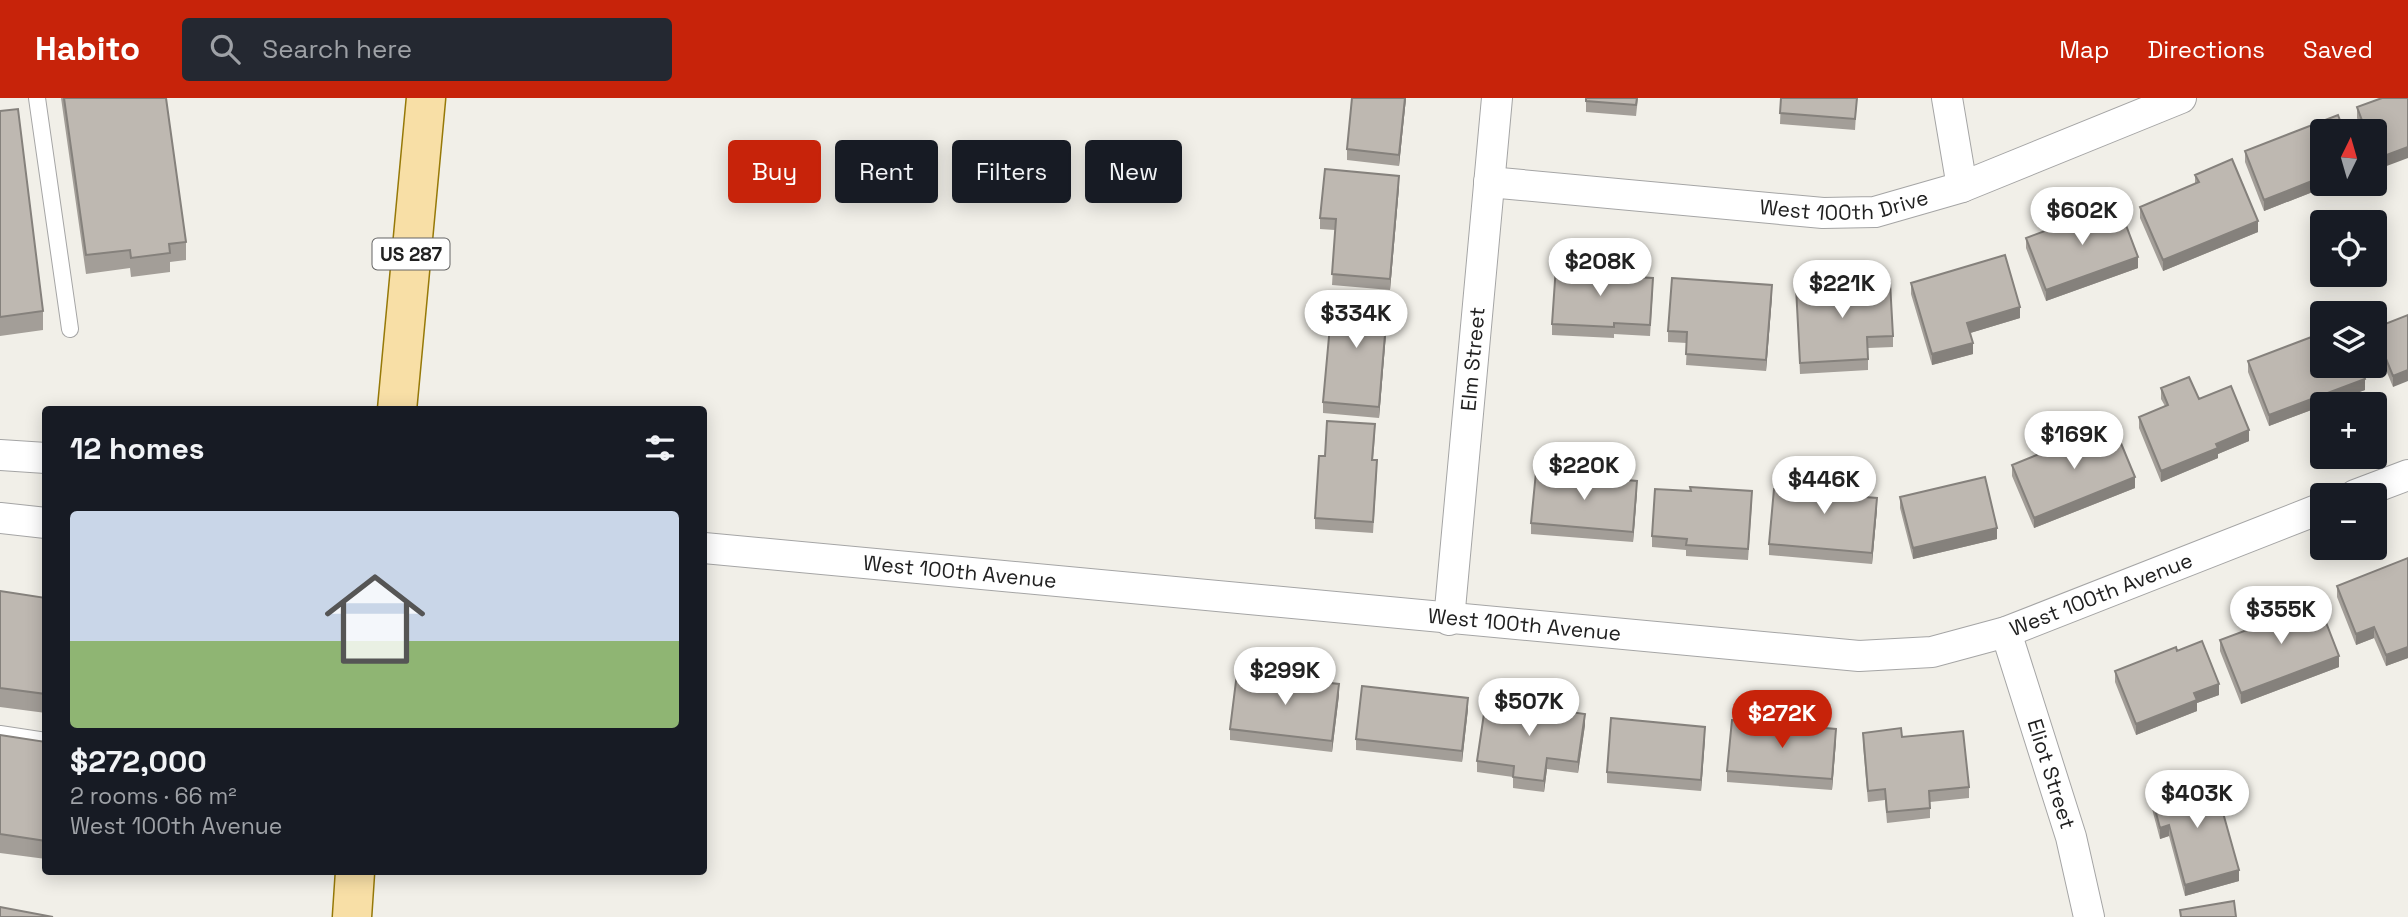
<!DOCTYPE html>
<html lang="en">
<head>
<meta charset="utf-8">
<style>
	:root { --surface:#171b24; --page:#242831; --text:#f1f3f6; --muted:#9ea1a6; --accent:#c7230a }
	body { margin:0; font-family:"Space Grotesk",sans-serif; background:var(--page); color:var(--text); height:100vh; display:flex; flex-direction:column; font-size:26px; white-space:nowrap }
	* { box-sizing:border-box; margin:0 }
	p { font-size:23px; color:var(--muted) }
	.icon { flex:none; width:38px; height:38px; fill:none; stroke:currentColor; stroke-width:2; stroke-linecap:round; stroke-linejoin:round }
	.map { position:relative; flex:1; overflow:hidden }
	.panel { position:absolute; left:42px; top:308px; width:665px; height:469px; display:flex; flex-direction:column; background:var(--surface); border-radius:7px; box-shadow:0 4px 18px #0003 }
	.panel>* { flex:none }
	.hud { position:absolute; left:728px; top:42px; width:665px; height:63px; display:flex; gap:14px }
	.needle { width:46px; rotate:5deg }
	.buttons { position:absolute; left:2310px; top:21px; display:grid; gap:14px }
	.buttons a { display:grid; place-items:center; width:77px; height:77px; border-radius:7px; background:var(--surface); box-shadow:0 4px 18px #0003; font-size:35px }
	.price { position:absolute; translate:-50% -60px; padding:0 16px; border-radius:24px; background:#fff; color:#222; font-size:23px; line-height:46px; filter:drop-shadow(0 2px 4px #0008) }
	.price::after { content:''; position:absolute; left:50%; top:42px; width:21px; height:16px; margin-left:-10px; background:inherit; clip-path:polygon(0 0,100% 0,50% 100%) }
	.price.active { background:var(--accent); color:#fff }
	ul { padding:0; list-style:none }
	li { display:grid; align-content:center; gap:14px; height:371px; padding:0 28px }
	li span { display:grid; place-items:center; height:217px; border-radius:7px; color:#555 }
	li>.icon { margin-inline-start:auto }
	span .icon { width:126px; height:126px; fill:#fffc; stroke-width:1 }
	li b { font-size:30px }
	h2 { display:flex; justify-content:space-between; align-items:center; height:84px; padding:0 28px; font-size:30px }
	.chip { padding:0 24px; border-radius:7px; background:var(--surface); box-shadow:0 4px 18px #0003; font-size:24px; line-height:63px }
	.chip.active { background:var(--accent); color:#fff }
	header { display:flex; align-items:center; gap:42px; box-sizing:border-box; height:98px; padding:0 35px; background:var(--accent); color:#fff }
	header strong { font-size:33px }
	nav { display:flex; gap:38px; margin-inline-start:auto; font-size:24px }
	.search { width:490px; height:63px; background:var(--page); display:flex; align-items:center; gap:18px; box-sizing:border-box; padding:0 24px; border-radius:7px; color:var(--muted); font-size:26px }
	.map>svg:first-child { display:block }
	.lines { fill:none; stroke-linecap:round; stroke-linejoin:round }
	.service-casing { stroke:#a5a5a5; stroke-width:18 }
	.minor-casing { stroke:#a5a5a5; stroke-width:32 }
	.primary-casing { stroke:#967908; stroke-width:41 }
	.service { stroke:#fff; stroke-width:16 }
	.minor { stroke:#fff; stroke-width:30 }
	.primary { stroke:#f8dfa6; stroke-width:38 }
	.wall { fill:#a39e98 }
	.shaded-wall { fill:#85817c }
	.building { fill:#beb8b1; stroke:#85817c; stroke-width:2 }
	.labels { text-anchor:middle; stroke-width:6; stroke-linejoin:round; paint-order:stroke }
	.shield { fill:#fff; stroke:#646464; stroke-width:2 }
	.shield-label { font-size:19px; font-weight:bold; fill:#212121 }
	.street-label { font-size:21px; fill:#212121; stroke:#fff }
</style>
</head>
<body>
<header>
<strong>Habito</strong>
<div class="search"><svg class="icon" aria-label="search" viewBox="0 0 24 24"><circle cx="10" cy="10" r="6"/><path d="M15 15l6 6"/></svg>Search here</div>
<nav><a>Map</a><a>Directions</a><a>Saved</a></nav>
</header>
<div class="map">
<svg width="2408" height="819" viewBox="0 0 2408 819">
	<rect width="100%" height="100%" fill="#f1efe8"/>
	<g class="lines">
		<!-- service casing -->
		<g class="service-casing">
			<path id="service" d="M37 0 70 231
				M0 636 46 643"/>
		</g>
		<!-- minor casing -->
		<g class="minor-casing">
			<g id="minor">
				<path d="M1947 0 1962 89"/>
				<path id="s1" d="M1489 84 1823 115 1875 114 1962 89 2181 0"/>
				<path d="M0 357 46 360"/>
				<path d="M2355 397 2408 377"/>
				<path d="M0 420 46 425"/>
				<path id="s2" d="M704 450 1859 558 1932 554 2006 534 2322 410"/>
				<path id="s3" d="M1449 522 1497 0"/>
				<path id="s4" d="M2006 534 2071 739 2089 819"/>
			</g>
		</g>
		<!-- primary casing -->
		<g class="primary-casing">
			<path id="primary" d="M397 312 426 0
				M352 819 355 774"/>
		</g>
		<!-- service -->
		<use href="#service" class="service"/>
		<!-- minor -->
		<use href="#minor" class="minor"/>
		<!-- primary -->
		<use href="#primary" class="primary"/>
	</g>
	<!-- wall -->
	<path class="wall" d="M61 0H166L186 144V162L170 164V174L131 179 130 170 86 176Z
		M1352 0H1406L1399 68 1347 62V51Z
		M1586 0H1638L1636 18 1586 14Z
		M1781 0H1857L1855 32 1780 26Z
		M2382 0 2376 72 2375 69V33H2362L2357 20V9Z
		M0 13 43 213V232L0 238Z
		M2245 53 2322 86H2333L2264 113 2245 64Z
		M2195 77 2258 134 2163 173 2140 120V109L2195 86Z
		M1399 89 1390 192 1332 187 1335 132 1320 131V120Z
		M2026 140 2138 170 2046 203 2026 150Z
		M1618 178 1653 191 1650 238 1614 236V240L1552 237V226Z
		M1911 185 2020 220 1970 235 1973 256 1932 267 1911 196Z
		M1796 189 1893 238V249L1868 250V272L1800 276Z
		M1772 198 1766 273 1686 267 1687 245 1668 244V233Z
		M1388 211 1379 320 1323 315V304Z
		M2408 217 2393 289 2375 245V230Z
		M2248 263 2365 292 2322 306V308L2269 328 2248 274Z
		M2161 290 2199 301 2249 343 2218 356V360L2161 384 2139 330V319L2165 308 2161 301Z
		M1375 337 1373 362 1377 373 1373 435 1315 431V420L1325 358Z
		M2012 367 2135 390 2034 430 2012 378Z
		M1854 389 1853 398 1877 411 1872 466 1769 457V446L1810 394Z
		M1637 394 1633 444 1531 436V425Z
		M1900 399 1997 441 1913 461 1900 410Z
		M1752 404 1748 462 1686 458V452L1652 449V438Z
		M2408 460V560L2386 568 2374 540 2356 547 2337 499V488Z
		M0 493 46 500V615L0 609Z
		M2279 510 2339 569 2241 606 2220 553V542L2279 520Z
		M2177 553 2219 597 2197 605V613L2136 637 2115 584V573Z
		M1339 597 1332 654 1230 642V631Z
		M1468 611 1462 664 1356 652V641Z
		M1585 627 1578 675 1547 671 1544 694 1513 690V679L1477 674V663Z
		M1863 635 1902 639 1969 689V700L1930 704V720L1887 725 1885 702 1868 704 1863 646Z
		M0 637 46 644V761L0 755Z
		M1705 640 1701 693 1607 685V674Z
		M1836 642 1832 692 1727 684V673Z
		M2151 696 2239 783 2185 798 2169 738 2160 741 2151 707Z"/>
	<!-- shaded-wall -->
	<path class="shaded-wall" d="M1405 0H1406L1399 68V57Z
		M2408 49V60L2376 72V61Z
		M1399 78V89L1390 192V181Z
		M2322 79V86H2333L2264 113V102Z
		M2258 123V134L2163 173V162Z
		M2138 159V170L2046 203V192Z
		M1772 187V198L1766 273V262Z
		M1388 200V211L1379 320V309Z
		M2020 209V220L1967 236V225Z
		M1973 245V256L1932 267V256Z
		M2408 272V283L2393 289V278Z
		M2365 281V292L2327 306H2322V308L2269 328V317Z
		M2249 332V343L2218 356V360L2161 384V373L2216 346Z
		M2135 379V390L2034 430V420Z
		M1637 383V394L1633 444V434Z
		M1877 400V411L1872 466V455Z
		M1997 430V441L1913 461V450Z
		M2374 529V540L2356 547V536Z
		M2408 549V560L2386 568V557Z
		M2339 558V569L2241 606V595Z
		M1339 586V597L1332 654V643Z
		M2219 586V597L2197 605V613L2136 637V626L2194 595Z
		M1468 600V611L1462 664V653Z
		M1585 616V627L1578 675V664Z
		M1705 629V640L1701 693V682Z
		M1836 631V642L1832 692V681Z
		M1547 660V671L1544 694V683Z
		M2169 727V738L2160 741V730Z
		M2239 772V783L2185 798V787Z"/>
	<!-- building -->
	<path class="building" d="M64 0H166L186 144 169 146 170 155 131 160 130 152 86 157Z
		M1352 0H1405L1399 57 1347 51Z
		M1586 0H1637L1636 7 1586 3Z
		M1781 0H1857L1855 21 1780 15Z
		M2382 0H2408V49L2376 61 2375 58V33H2366L2357 9Z
		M18 11 43 213 0 219V13Z
		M2338 17 2344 33H2322V79L2264 102 2245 53Z
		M2232 61 2258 123 2163 162 2140 109 2199 84 2195 77Z
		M1325 71 1399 78 1390 181 1332 176 1336 121 1320 120Z
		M2118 106 2138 159 2046 192 2026 140Z
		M2005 157 2020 209 1967 225 1973 245 1932 256 1911 185Z
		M1556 168 1618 171V178L1653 180 1650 227 1614 225V229L1552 226Z
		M1672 180 1772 187 1766 262 1686 256 1687 234 1668 233Z
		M1890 184 1893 238 1867 239 1868 261 1800 265 1796 189Z
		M1333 195 1388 200 1379 309 1323 304Z
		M2408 217V272L2393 278 2375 234V230Z
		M2322 235V268H2360L2365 281 2269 317 2248 263Z
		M2189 279 2199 301 2231 288 2249 332 2216 346 2218 350 2161 373 2139 319 2168 307 2161 290Z
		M1327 323 1375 326 1372 362H1377L1373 424 1315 420 1319 358H1325Z
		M2113 326 2135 379 2034 420 2012 367Z
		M1536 374 1637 383 1633 434 1531 425Z
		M1812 375 1854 378 1852 398 1877 400 1872 455 1769 446 1774 391 1810 394Z
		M1985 379 1997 430 1913 450 1900 399Z
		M1690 389 1752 393 1748 451 1686 447 1687 441 1652 438 1655 391 1691 393Z
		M2408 460V549L2386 557 2374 529 2356 536 2337 488Z
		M0 493 46 500V596L0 590Z
		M2315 496 2339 558 2241 595 2220 542 2282 519 2279 510Z
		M2202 543 2219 586 2194 595 2197 602 2136 626 2115 573 2176 549 2177 553Z
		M1237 575 1339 586 1332 643 1230 631Z
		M1362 588 1468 600 1462 653 1356 641Z
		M1486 602 1585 616 1578 664 1547 660 1544 683 1513 679 1514 668 1477 663Z
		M1611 620 1705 629 1701 682 1607 674Z
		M1732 622 1836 631 1832 681 1727 673Z
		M1901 630 1902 639 1963 633 1969 689 1929 693 1930 710 1887 714 1885 691 1868 693 1863 635Z
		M0 637 46 644V743L0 736Z
		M2213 679 2239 772 2185 787 2169 727 2160 730 2151 696Z
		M2234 803 2236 819H2181L2180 812Z
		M0 809 53 819H0Z"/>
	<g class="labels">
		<!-- shield labels -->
		<rect class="shield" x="372.5" y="140.5" width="77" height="31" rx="5"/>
		<g class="shield-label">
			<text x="411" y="163">US 287</text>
		</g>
		<!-- street labels -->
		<g class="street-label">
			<text dy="7" stroke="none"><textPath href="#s1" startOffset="357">West 100th Drive</textPath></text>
			<text dy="7" stroke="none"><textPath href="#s3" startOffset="262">Elm Street</textPath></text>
			<text dy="7" stroke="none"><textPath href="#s2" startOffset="257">West 100th Avenue</textPath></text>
			<text dy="7" stroke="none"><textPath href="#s2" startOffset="1412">West 100th Avenue</textPath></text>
			<text dy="7" stroke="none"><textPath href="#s2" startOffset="824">West 100th Avenue</textPath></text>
			<text dy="7" stroke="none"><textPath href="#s4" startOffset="149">Eliot Street</textPath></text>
		</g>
	</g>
</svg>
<div class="buttons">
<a><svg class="needle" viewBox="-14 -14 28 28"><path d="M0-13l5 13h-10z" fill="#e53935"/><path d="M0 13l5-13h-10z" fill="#9ea1a6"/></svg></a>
<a><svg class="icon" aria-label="locate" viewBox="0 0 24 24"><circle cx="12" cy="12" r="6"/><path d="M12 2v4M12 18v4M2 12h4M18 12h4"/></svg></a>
<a><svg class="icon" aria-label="layers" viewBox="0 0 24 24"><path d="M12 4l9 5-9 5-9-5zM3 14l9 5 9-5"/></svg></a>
<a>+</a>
<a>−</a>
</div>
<b class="price" style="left:2082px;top:149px">$602K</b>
<b class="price" style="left:1600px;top:200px">$208K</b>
<b class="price" style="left:1842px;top:222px">$221K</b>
<b class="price" style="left:1356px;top:252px">$334K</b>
<b class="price" style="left:2074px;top:373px">$169K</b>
<b class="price" style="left:1584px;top:404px">$220K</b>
<b class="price" style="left:1824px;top:418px">$446K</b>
<b class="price" style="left:2281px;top:548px">$355K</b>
<b class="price" style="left:1285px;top:609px">$299K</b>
<b class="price" style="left:1529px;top:640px">$507K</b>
<b class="price active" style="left:1782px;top:652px">$272K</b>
<b class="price" style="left:2197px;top:732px">$403K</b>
<div class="hud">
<a class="chip active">Buy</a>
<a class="chip">Rent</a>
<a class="chip">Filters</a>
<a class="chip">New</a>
</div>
<section class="panel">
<h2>12 homes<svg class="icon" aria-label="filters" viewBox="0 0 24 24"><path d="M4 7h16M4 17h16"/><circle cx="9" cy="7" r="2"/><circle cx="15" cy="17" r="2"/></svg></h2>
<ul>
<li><span style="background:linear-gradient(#c9d6e8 60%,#8fb573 0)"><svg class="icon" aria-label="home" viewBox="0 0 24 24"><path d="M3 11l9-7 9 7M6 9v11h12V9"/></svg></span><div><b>$272,000</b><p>2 rooms · 66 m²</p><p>West 100th Avenue</p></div></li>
</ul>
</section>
</div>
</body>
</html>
